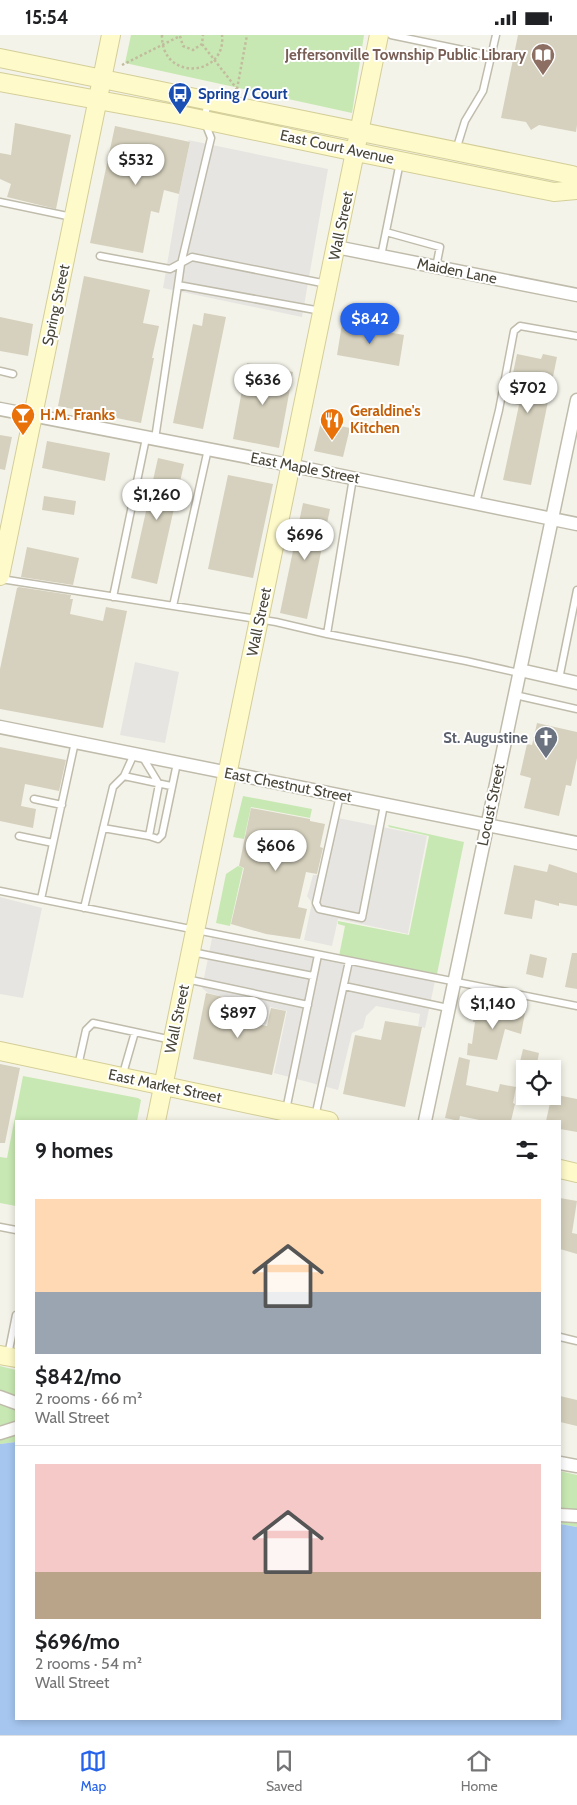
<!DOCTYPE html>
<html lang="en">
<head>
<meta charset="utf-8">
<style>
	:root { --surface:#fff; --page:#f6f6f6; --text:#202124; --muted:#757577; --line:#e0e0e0; --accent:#2563eb }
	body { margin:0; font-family:Cabin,sans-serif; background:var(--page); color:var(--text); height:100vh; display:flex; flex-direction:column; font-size:19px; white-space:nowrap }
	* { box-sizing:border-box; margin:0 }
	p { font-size:16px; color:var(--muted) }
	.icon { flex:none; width:28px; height:28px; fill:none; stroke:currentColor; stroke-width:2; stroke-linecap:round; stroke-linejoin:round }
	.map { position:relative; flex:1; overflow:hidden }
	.drawer { position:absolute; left:15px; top:1085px; width:546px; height:600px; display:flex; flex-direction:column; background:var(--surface); border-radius:0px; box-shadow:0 2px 8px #0003 }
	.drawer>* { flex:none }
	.fabs { position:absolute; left:516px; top:1025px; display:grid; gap:10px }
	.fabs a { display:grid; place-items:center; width:45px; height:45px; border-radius:0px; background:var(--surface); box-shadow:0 2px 8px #0003; font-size:25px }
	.price { position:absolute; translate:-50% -42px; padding:0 11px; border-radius:18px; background:#fff; color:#222; font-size:16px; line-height:32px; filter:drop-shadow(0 1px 2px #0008) }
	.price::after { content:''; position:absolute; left:50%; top:30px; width:15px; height:11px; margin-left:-8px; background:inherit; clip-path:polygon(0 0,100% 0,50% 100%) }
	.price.current { background:var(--accent); color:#fff }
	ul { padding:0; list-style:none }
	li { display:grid; align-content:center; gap:10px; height:265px; padding:0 20px }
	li+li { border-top:1px solid var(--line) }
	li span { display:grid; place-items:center; height:155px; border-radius:0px; color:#555 }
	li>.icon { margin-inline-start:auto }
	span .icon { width:90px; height:90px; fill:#fffc; stroke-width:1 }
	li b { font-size:21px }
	h2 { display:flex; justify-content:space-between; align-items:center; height:60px; padding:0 20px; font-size:21px }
	.status { display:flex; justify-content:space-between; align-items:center; height:35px; padding:0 25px; background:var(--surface); direction:ltr }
	.status svg { height:14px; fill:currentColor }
	.tab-bar { display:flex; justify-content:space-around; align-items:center; height:70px; border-top:1px solid var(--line); background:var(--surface); font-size:14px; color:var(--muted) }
	.tab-bar a { display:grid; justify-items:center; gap:2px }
	.tab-bar .current { color:var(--accent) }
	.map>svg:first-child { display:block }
	.green { fill:#c7e8b2 }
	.parking { fill:#e6e5e1 }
	.water { fill:#a6c6f0 }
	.building { fill:#d6d1be }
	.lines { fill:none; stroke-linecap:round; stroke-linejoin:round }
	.lane-casing { stroke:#c0bcac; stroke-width:9 }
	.street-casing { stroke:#c0bcac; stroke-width:15 }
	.secondary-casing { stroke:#d4ce99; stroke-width:20 }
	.path { stroke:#c2bb9d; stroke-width:2.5; stroke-dasharray:2.5 2.5; stroke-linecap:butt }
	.lane { stroke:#fff; stroke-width:6 }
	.street { stroke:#fff; stroke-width:12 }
	.secondary { stroke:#fefac9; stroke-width:18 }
	.labels { text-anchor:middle; stroke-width:4; stroke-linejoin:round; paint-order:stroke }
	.education-label { font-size:15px; font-weight:bold; fill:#785e54; stroke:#fff; text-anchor:end }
	.transit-label { font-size:15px; font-weight:bold; fill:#164399; stroke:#fff; text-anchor:start }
	.street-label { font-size:15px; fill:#484437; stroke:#fff }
	.food-label { font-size:15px; font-weight:bold; fill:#c56008; stroke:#fff; text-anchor:start }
	.worship-label { font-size:15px; font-weight:bold; fill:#5b616d; stroke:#fff; text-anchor:end }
</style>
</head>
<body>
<div class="status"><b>15:54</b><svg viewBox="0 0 49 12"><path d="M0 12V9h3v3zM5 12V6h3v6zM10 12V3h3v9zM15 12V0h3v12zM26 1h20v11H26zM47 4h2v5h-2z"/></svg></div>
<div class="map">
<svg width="577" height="1700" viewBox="0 0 577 1700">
	<rect width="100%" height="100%" fill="#f4f3e9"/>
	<!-- green -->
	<path class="green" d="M131 0H364L352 78 125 28Z
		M243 761 312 774 310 783 251 772 244 804 233 802Z
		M388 790 464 807 437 939 339 921 345 891 338 889V886L409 900 429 801 389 792Z
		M238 831 243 833 230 891 216 888 226 839Z
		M23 1041 138 1063 141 1065 137 1086H16V1171L0 1168V1122L7 1123Z
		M0 1331 16 1335V1407L0 1409Z
		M560 1436 577 1440V1492L560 1489Z"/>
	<!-- parking -->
	<path class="parking" d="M188 105 328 134 302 282 163 253 179 159 190 108Z
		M135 627 179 637 165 708 120 700Z
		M333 782 427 801 408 899 338 884 332 911 304 905 312 868 307 861 309 855 313 840H318Z
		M0 862 42 873 23 963 0 959Z
		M212 903 435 946 425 993 418 991 420 979 376 971 366 981 363 993 352 998 338 1055 274 1038 287 976 270 972 266 990 221 980 224 962 208 958 202 953Z"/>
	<!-- water -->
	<path class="water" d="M16 1407V1684H560V1489L577 1492V1700H0V1409Z"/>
	<!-- building -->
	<path class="building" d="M518 0H577V90L576 97 539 90 531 95 526 87 501 83Z
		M15 88 71 100 56 174 7 162 11 149 0 144V118L11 120Z
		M115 91 190 107 179 159 164 155 159 178 151 176 143 218 90 208Z
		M84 241 150 255 143 288 159 291 152 323H154L141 388 58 371Z
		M204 278 226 282 203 394 173 388 193 289 202 291Z
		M0 282 33 289 28 321 0 316Z
		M342 289 404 300 399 331 337 320Z
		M517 319 541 324 543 319 557 322 531 450 503 445 519 370 507 367Z
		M247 328 293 337 279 413 233 404Z
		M321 387 350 393 343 422 314 416Z
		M0 400 12 402 5 435 0 434Z
		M47 406 110 418 105 446 42 433Z
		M158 423 184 429 157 549 131 543Z
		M228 440 273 449 253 543 208 534Z
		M44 461 76 466 74 480 42 475Z
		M303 468 330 474 307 584 280 578Z
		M27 512 79 523 73 550 21 542Z
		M19 552 71 560 70 564H73L70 579 103 586 106 572 127 576 103 693 0 674V634L17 553Z
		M537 688 577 697V723L571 751 566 750 559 781 524 773 531 743 520 740 527 709 532 710Z
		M0 712 66 725 59 756 25 749 21 771 36 774 33 793 0 786Z
		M251 773 310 784V786L325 789 320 812 323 813 317 839 306 837 298 872 307 874 300 904 266 899 231 889 244 833 239 831Z
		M549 829 577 838V871L559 868V871L535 865 532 884 504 879 514 830 547 837Z
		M572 918H577V954L565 952Z
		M530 919 547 923 543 943 526 939Z
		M206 958 223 962 220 981 267 991 271 973 286 976 272 1040 193 1024Z
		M477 967 525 978 521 999 505 994 497 1025 467 1020 468 1008 472 1009 475 987H473Z
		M385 986 422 992 405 1072 343 1059 355 1000 381 1005Z
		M523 1014 539 1018 536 1034 519 1031Z
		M459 1022 470 1025 466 1050 498 1057 500 1049 516 1052 513 1068 515 1069 511 1086H484L460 1081 459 1086 445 1083Z
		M0 1029 20 1033 5 1108H0Z
		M552 1059 577 1064V1097L560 1094V1086H546Z
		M560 1163 577 1166 572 1198 577 1199V1219L560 1214Z
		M560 1361 577 1365V1391L560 1387Z"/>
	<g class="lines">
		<!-- lane casing -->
		<g class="lane-casing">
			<path id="lane" d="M391 0 492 21
				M456 115 465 86 483 56 496 0
				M0 167 72 182
				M386 197 440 212 436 232
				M100 221 170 234 192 222 327 249
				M381 221 400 127
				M178 250 181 229 211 103 204 85 208 67
				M0 336 13 339
				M155 404 178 250 321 276
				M476 468 499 375 514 296 520 291 577 301
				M1 544 276 587 327 599 466 626 519 638
				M113 562 146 403
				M173 571 208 414
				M327 599 353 443
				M559 644 577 555
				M515 660 577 674
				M124 741 171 751
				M340 760 316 868 319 874 362 883 384 770
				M34 764 62 770
				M103 793 149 801 159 749 142 721
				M19 801 53 808
				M149 801 158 804 162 800 177 728
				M0 856 577 971
				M41 864 75 707
				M84 873 113 752 124 741 134 719
				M192 917 313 941
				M186 944 308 970
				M344 951 448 973
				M78 1031 86 995 93 988 172 1005
				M122 1042 135 997
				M286 1075 318 920
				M315 1082 349 926
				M0 1192 16 1195
				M560 1302 577 1306
				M8 1320 16 1280"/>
		</g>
		<!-- street casing -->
		<g class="street-casing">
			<path id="street" d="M336 212 577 260
				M0 374 269 426 577 489
				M520 635 577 648
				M0 692 577 808
				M425 1086 577 365
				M0 1362 16 1368
				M0 1398 16 1393
				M560 1428 577 1431
				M560 1480 577 1481"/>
		</g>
		<!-- secondary casing -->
		<g class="secondary-casing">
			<path id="secondary" d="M0 23 572 140 577 143
				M0 47 180 80 356 117 554 157 577 155
				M0 541 111 0
				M0 1016 329 1086
				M156 1086 379 0
				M560 1134 577 1138
				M0 1320 16 1323"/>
		</g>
		<!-- path -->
		<path class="path" d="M162 0C161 47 227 42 222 0
			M180 1 183 11 193 15 202 9 203 0
			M202 9 237 54
			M122 30 180 1
			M237 54 247 0"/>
		<!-- lane -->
		<use href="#lane" class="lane"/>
		<!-- street -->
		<use href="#street" class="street"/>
		<!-- secondary -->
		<use href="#secondary" class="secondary"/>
	</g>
	<!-- icons -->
	<defs>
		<g id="library-pin" transform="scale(1.25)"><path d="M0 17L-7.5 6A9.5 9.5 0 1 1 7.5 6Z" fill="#8d6e63" stroke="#fff"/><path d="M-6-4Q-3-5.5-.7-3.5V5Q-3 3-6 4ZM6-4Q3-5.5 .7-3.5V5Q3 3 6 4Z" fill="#fff"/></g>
		<g id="bus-pin" transform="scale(1.25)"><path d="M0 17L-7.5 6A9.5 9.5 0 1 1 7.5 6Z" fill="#1a4fb4" stroke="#fff"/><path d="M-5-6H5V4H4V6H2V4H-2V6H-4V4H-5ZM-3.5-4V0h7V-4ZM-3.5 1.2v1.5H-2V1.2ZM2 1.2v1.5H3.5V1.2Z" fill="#fff"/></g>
		<g id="bar-pin" transform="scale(1.25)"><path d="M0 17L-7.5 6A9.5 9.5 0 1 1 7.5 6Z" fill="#e8710a" stroke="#fff"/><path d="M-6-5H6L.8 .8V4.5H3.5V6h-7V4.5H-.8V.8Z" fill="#fff"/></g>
		<g id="restaurant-pin" transform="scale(1.25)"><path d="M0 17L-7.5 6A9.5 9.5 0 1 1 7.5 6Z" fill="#e8710a" stroke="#fff"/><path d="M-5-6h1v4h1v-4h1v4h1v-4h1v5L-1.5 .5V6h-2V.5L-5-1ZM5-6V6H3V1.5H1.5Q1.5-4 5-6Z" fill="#fff"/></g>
		<g id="church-pin" transform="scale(1.25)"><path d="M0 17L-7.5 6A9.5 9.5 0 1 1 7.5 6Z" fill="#6b7280" stroke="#fff"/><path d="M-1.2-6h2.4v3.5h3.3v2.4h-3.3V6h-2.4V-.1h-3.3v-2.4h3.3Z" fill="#fff"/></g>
	</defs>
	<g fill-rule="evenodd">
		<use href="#library-pin" x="543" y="20"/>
		<use href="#bus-pin" x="180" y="59"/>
		<use href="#bar-pin" x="23" y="380"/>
		<use href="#restaurant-pin" x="332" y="385"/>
		<use href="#church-pin" x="546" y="703"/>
	</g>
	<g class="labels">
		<!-- education labels -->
		<g class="education-label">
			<text x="526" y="25">Jeffersonville Township Public Library</text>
		</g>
		<!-- transit labels -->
		<g class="transit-label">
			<text x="198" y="64">Spring / Court</text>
		</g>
		<!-- street labels -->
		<g class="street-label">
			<text transform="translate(337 112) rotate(12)" y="5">East Court Avenue</text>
			<text transform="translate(341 191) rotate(-78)" y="5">Wall Street</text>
			<text transform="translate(457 236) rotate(11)" y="5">Maiden Lane</text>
			<text transform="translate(56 270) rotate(-78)" y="5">Spring Street</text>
			<text transform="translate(305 433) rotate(11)" y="5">East Maple Street</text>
			<text transform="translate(259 587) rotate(-78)" y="5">Wall Street</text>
			<text transform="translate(288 750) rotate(11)" y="5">East Chestnut Street</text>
			<text transform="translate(491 770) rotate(-78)" y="5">Locust Street</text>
			<text transform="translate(177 984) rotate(-78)" y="5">Wall Street</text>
			<text transform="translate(165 1051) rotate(12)" y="5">East Market Street</text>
		</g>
		<!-- food labels -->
		<g class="food-label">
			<text x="350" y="381">Geraldine's<tspan x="350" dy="17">Kitchen</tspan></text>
			<text x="40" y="385">H.M. Franks</text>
		</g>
		<!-- worship labels -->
		<g class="worship-label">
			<text x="528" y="708">St. Augustine</text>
		</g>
	</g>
</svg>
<div class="fabs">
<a><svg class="icon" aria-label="locate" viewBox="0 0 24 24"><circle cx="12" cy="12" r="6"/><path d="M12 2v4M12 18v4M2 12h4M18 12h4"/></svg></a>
</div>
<b class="price" style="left:136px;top:151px">$532</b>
<b class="price current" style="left:370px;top:310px">$842</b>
<b class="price" style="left:263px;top:371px">$636</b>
<b class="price" style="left:528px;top:379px">$702</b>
<b class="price" style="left:157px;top:486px">$1,260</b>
<b class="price" style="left:305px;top:526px">$696</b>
<b class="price" style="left:276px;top:837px">$606</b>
<b class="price" style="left:493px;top:995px">$1,140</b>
<b class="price" style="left:238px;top:1004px">$897</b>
<section class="drawer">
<h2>9 homes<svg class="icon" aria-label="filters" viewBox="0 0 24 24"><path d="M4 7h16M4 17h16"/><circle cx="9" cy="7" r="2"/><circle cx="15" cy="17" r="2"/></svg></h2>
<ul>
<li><span style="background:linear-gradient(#ffd9b3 60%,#9aa5b1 0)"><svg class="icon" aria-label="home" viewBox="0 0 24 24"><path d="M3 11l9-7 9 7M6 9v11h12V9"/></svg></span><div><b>$842/mo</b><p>2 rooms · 66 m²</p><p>Wall Street</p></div></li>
<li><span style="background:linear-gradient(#f6c9c9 70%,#b9a48a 0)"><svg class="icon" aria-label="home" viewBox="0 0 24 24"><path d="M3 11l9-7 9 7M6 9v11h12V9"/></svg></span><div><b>$696/mo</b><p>2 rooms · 54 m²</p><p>Wall Street</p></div></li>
</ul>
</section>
</div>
<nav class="tab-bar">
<a class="current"><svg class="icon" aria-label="map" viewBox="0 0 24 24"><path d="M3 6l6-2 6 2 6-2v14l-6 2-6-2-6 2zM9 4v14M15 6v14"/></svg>Map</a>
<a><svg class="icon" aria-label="saved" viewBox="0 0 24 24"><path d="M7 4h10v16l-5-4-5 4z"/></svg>Saved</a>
<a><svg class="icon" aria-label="home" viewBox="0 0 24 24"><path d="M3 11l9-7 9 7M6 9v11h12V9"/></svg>Home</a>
</nav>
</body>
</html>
